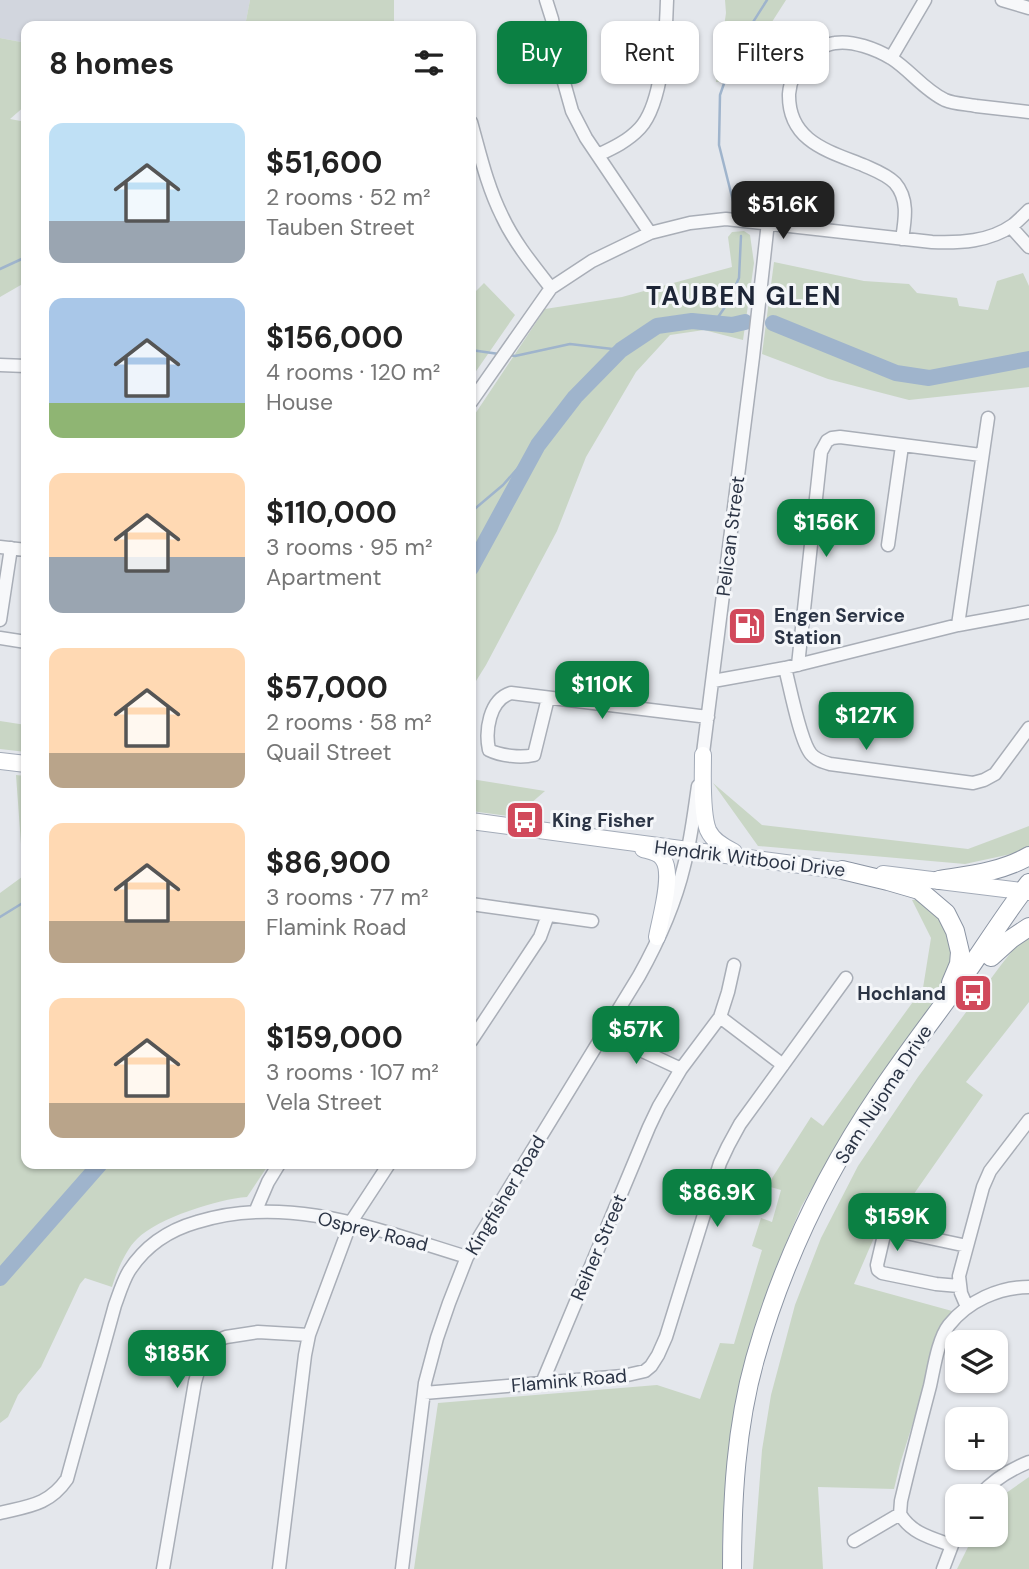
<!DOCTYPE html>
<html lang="en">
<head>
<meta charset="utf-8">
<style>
	:root { --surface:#fff; --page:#f2f2f2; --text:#222; --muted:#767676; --accent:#0b8043 }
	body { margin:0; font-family:"DM Sans",sans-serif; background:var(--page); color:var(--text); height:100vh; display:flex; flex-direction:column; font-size:26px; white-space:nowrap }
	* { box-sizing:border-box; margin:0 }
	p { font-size:23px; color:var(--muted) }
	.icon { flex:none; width:38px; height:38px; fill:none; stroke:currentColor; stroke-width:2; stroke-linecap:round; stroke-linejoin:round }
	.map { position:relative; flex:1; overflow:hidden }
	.side { position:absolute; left:21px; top:21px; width:455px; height:1148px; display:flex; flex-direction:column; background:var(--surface); border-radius:14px; box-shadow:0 2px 5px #0004 }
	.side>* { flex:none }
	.guide { position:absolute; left:497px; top:21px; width:427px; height:63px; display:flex; gap:14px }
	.fabs { position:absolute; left:945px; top:1330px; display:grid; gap:14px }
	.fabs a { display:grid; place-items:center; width:63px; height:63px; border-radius:14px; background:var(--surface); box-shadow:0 2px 5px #0004; font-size:35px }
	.price { position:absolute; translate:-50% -60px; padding:0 16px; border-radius:14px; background:var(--accent); color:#fff; font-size:23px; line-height:46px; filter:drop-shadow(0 2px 4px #0008) }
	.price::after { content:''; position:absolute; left:50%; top:42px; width:21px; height:16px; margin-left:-10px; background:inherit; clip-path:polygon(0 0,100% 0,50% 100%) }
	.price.active { background:#222; color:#fff }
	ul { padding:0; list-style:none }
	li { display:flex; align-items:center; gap:21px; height:175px; padding:0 28px }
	li span { display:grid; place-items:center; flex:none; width:196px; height:140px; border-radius:14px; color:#555 }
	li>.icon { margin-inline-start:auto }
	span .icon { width:84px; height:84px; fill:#fffc; stroke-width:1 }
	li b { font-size:30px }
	h2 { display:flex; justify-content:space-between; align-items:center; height:84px; padding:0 28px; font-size:30px }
	.pill { padding:0 24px; border-radius:14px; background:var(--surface); box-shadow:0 2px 5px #0004; font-size:24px; line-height:63px }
	.pill.active { background:var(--accent); color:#fff }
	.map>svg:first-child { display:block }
	.built { fill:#d2d6de }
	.green { fill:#c9d6c5 }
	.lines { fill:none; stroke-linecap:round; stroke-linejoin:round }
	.stream { stroke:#9fb4cc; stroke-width:2.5 }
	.river { stroke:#9fb4cc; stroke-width:16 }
	.minor-casing { stroke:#a9aeb7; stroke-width:15 }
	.major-casing { stroke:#a3abb8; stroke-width:18 }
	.highway-casing { stroke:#8b94a3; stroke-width:20 }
	.minor { stroke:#f7f8fa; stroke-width:12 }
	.major { stroke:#fff; stroke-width:16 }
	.highway { stroke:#fff; stroke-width:18 }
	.labels { text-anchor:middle; stroke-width:6; stroke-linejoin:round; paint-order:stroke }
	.street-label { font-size:19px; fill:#2b3445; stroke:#f4f6f9 }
	.poi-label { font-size:19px; font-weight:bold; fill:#2b3445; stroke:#f4f6f9; text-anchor:start }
	.district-label { font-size:26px; font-weight:bold; letter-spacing:2px; fill:#1d2536; stroke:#f4f6f9 }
</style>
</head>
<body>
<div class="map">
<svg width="1029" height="1569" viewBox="0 0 1029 1569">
	<rect width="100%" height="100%" fill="#e4e7ec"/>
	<!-- built -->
	<path class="built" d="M0 0H250L245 26H26V43L0 38Z"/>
	<!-- green -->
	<path class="green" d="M250 0H394V26H245Z
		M725 0H786L734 81 716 82 726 13Z
		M0 38 26 43V105L10 119 26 122V282L0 297Z
		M744 231 750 235 754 263 743 340 704 330 670 335 636 372 586 457 557 531 486 665 471 689V420L545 309 622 297 732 267 728 237 732 232Z
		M774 262 864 281 909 284 917 293 957 298 959 306 988 310 997 281 1023 273 1029 286V387L909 400 828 379 762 354Z
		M484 283 515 315 472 377 471 296Z
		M0 721 26 725V752L0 749Z
		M16 775 26 776V865L22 858Z
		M471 779 545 791 515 817 471 811Z
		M713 783 762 825 968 849 1029 826V846L1020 852 965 864 758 846Z
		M26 874V1164H269L247 1197C218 1199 158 1218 137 1239 126 1249 116 1273 112 1287L85 1278 80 1284 41 1367 18 1395 8 1417 0 1423V893Z
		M921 899 936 913 947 931 951 956 944 982 926 1013 854 1116 801 1207 775 1270 749 1355 728 1460 722 1546 723 1569H414L438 1403 657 1385 700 1399 720 1343 734 1344 762 1250 752 1246 761 1218 772 1222 781 1190 767 1186 811 1117 823 1126 923 988 931 938 912 900Z
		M1029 937V1002L966 1082 983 1095 902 1211 889 1203 854 1284 952 1311 943 1327 900 1464 894 1489 818 1487 823 1569H753L762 1450 771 1395 795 1305 821 1238 858 1166 918 1077 1001 965 1020 941Z
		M1029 1477V1569H957L974 1535H996V1500Z"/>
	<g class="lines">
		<!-- stream -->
		<path class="stream" d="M734 205 719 145 720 95 736 49 767 0
			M0 269 26 257
			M714 323 727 304 739 278 741 236
			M471 350 499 354
			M509 355 515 356 570 344 621 350
			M471 512 503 485 538 445
			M0 917 26 901"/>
		<!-- river -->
		<path class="river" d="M773 323 896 373 929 378 1029 359
			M471 568 538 445 575 397 621 350 657 326 692 321 732 325 745 322
			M0 1278 100 1164"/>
		<!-- minor casing -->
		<g class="minor-casing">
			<path id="minor" d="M546 0 552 19 563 79 572 111 586 138 650 233
				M1002 0 1029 8
				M891 58 925 0
				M471 122C480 154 487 186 502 216 514 242 533 265 551 288
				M598 155C613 148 628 141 640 128 663 103 666 34 667 0
				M1011 227 1029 247
				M902 239C905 220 909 199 895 183 886 174 874 170 863 165 828 151 788 141 789 94 790 82 796 65 807 57 814 51 826 44 835 43 852 40 876 49 891 58 910 70 924 90 945 100 955 104 966 104 976 106 994 108 1011 110 1029 112
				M0 365 26 366
				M471 402 551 288 592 261 650 233 690 223 726 219 932 242C960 243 989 242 1013 225 1018 221 1024 215 1029 210
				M888 545 902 446
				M0 547 26 550
				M0 620 11 548
				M958 625 988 418
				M0 638 26 642
				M798 665 821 452 827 441 832 438 840 437 981 455
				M785 668C790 687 800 741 811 754 816 760 823 762 830 764L973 783 984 780 995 774 1029 728
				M713 681 785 668 958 625 1029 612
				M548 698 534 755C521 758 501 756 489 750 485 731 489 700 511 693L708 717
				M702 761 753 357 768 222
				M471 904 592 921
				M720 1017 783 1065
				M604 1033 681 1069
				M471 1041 540 937 548 915
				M256 1210 268 1182 279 1164
				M959 1286 936 1284 882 1273 878 1270 877 1265 884 1235 887 1231 892 1230 967 1246
				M967 1307 961 1293 959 1276 983 1187 990 1171 1029 1120
				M542 1383 649 1127 659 1106 681 1069 720 1017 728 992 734 965
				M424 1393 623 1376 645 1371 651 1366 658 1355 666 1337 720 1163 728 1146 740 1124 846 978
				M979 1496C993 1480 1009 1470 1029 1462
				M0 1513C29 1506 49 1505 67 1479L115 1305C119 1294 123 1281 129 1271 145 1246 169 1230 197 1222 288 1193 381 1231 467 1257
				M854 1541 900 1514
				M951 1545C931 1538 911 1533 900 1514L901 1501C910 1463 920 1424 930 1386 934 1368 938 1339 949 1325 968 1301 999 1287 1029 1287
				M163 1569 195 1382 204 1351 216 1341 226 1337 258 1332 309 1335
				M279 1569 305 1355 309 1335 351 1222 389 1164
				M402 1569 425 1383 437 1338 449 1303 467 1257 639 976C658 942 675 904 684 866 691 840 694 813 698 786
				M943 1569 957 1532"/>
		</g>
		<!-- major casing -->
		<g class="major-casing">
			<path id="major" d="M703 755C703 775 701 812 708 830 713 841 724 847 734 852
				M0 761 26 764
				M471 821 853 872
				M643 849C650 851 659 852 663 859 674 874 660 919 657 937
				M883 874 1029 892"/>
		</g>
		<!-- highway casing -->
		<g class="highway-casing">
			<path id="highway" d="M842 870 888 881 919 890 946 913 955 931 960 952 959 964 951 983
				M939 880C970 875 1001 872 1029 856
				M991 957 1011 939 1029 927
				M732 1569C732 1498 736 1427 755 1359 782 1263 826 1172 881 1091 906 1054 933 1019 959 983 983 950 1004 915 1029 883"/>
		</g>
		<!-- minor -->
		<use href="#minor" class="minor"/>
		<!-- major -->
		<use href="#major" class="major"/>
		<!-- highway -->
		<use href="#highway" class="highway"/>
	</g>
	<!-- icons -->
	<defs>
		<g id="fuel-square" transform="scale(2.0125)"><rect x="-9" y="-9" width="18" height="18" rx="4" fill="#d1495b" stroke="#f4f6f9"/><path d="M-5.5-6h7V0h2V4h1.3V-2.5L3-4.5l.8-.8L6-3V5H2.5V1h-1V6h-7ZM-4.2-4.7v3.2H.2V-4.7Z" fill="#fff"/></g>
		<g id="bus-square" transform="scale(2.0125)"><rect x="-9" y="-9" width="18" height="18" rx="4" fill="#d1495b" stroke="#f4f6f9"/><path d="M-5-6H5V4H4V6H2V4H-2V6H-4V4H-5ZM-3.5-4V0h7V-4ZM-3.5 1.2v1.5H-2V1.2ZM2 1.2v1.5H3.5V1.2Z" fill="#fff"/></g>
	</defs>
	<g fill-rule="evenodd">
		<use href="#fuel-square" x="747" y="626"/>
		<use href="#bus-square" x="525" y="820"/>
		<use href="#bus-square" x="973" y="993"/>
	</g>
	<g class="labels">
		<!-- street labels -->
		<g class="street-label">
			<text transform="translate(730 536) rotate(-83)" y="7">Pelican Street</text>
			<text transform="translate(750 858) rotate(7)" y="7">Hendrik Witbooi Drive</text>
			<text transform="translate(883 1094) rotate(-57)" y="7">Sam Nujoma Drive</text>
			<text transform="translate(505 1195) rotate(-59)" y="7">Kingfisher Road</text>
			<text transform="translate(373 1231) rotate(14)" y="7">Osprey Road</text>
			<text transform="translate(598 1247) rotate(-67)" y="7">Reiher Street</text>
			<text transform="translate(569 1380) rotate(-5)" y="7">Flamink Road</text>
		</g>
		<!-- poi labels -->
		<g class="poi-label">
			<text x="774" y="622">Engen Service<tspan x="774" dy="22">Station</tspan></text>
			<text x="552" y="827">King Fisher</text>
			<text x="946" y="1000" text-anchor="end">Hochland</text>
		</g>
		<!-- district labels -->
		<g class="district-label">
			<text x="744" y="305">TAUBEN GLEN</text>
		</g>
	</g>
</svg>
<div class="fabs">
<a><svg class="icon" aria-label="layers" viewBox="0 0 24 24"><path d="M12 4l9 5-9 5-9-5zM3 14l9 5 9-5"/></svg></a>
<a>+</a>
<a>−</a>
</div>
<b class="price active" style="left:783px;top:241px">$51.6K</b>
<b class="price" style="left:826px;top:559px">$156K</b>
<b class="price" style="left:602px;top:721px">$110K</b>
<b class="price" style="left:866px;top:752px">$127K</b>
<b class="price" style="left:636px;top:1066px">$57K</b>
<b class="price" style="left:717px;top:1229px">$86.9K</b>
<b class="price" style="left:897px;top:1253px">$159K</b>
<b class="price" style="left:177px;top:1390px">$185K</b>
<div class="guide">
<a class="pill active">Buy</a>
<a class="pill">Rent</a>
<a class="pill">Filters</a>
</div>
<section class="side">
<h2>8 homes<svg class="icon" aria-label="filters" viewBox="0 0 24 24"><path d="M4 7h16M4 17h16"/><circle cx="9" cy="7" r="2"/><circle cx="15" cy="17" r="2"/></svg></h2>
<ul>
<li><span style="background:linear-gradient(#bfe0f5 70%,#9aa5b1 0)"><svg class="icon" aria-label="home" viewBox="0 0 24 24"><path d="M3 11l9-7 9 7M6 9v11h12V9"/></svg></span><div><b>$51,600</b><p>2 rooms · 52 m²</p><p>Tauben Street</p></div></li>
<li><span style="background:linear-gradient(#a9c7e8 75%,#8fb573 0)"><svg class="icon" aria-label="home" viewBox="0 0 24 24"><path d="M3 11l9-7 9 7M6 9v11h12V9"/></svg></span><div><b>$156,000</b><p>4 rooms · 120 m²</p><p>House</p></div></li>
<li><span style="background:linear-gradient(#ffd9b3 60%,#9aa5b1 0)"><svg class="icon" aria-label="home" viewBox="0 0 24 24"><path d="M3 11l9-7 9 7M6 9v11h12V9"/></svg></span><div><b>$110,000</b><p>3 rooms · 95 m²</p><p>Apartment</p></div></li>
<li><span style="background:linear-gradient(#ffd9b3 75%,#b9a48a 0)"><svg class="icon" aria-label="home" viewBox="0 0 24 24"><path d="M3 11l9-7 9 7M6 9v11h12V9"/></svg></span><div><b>$57,000</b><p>2 rooms · 58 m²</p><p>Quail Street</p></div></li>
<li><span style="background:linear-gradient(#ffd9b3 70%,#b9a48a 0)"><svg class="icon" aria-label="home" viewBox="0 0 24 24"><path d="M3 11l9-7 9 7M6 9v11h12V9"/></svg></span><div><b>$86,900</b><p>3 rooms · 77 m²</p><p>Flamink Road</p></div></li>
<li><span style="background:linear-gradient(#ffd9b3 75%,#b9a48a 0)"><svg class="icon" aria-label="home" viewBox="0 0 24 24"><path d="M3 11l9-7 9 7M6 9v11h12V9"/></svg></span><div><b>$159,000</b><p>3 rooms · 107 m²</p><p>Vela Street</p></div></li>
</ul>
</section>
</div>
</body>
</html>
